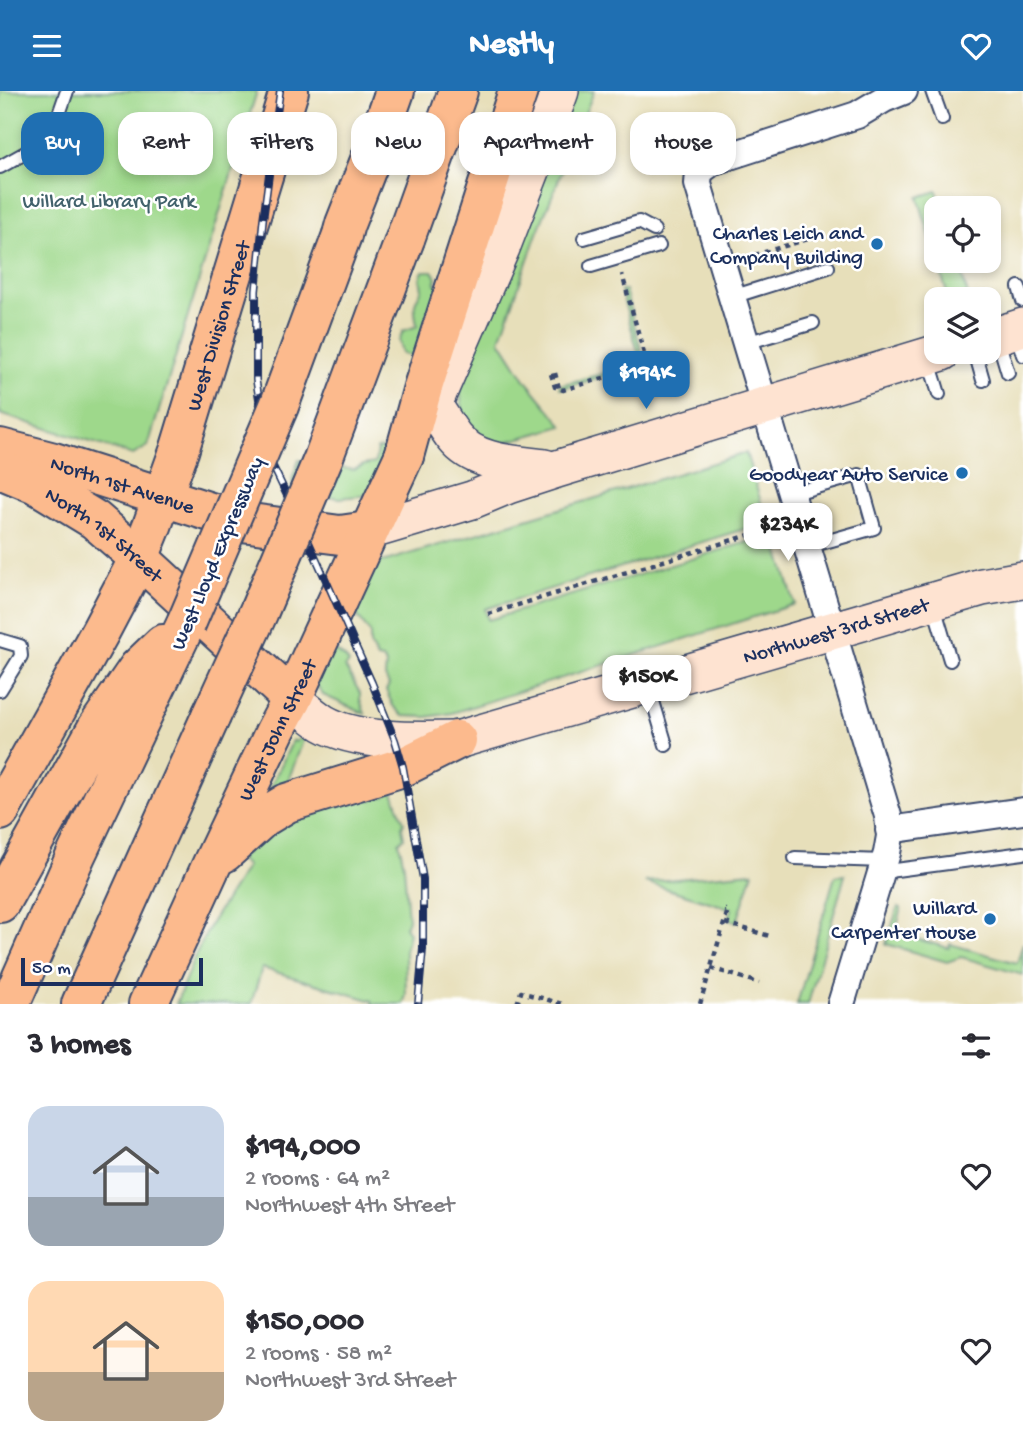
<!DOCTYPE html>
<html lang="en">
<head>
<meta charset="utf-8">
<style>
	:root { --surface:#fff; --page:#f2f2f3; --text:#2b2b33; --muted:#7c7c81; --accent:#1f6fb2 }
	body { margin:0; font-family:"Gochi Hand",sans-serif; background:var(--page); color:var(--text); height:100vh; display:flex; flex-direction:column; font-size:26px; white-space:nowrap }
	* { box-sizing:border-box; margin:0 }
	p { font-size:23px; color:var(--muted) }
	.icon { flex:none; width:38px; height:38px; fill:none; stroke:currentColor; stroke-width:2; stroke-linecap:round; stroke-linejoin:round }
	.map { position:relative; height:913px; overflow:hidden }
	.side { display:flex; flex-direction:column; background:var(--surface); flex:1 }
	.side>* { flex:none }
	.guide { position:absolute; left:21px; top:21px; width:982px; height:63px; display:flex; gap:14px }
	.tools { position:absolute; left:924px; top:105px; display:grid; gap:14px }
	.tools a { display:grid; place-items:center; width:77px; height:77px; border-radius:14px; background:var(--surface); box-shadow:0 4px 10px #0003; font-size:35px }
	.scale { position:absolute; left:21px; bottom:18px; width:182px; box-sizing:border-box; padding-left:7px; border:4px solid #1b2f5e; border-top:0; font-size:19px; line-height:24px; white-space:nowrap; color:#1b2f5e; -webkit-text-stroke:5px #fff; paint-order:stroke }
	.price { position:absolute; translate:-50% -60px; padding:0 16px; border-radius:14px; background:#fff; color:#222; font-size:23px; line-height:46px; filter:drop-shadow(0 2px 4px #0008) }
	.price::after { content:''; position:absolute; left:50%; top:42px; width:21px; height:16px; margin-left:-10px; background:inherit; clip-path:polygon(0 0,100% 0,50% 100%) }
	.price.selected { background:var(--accent); color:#fff }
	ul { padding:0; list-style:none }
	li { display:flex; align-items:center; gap:21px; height:175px; padding:0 28px }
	li span { display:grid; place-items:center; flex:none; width:196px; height:140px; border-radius:21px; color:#555 }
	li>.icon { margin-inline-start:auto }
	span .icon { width:84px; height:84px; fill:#fffc; stroke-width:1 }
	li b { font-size:30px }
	h2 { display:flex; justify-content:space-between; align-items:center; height:84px; padding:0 28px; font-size:30px }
	.pill { padding:0 24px; border-radius:21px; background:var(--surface); box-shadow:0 4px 10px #0003; font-size:24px; line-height:63px }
	.pill.selected { background:var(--accent); color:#fff }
	header { display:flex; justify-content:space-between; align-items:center; height:91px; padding:0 28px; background:var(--accent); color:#fff; font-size:32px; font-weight:700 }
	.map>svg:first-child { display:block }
	.green { fill:#9ed88b; stroke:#5c8474; stroke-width:2 }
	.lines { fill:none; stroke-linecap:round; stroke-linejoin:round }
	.lane-casing { stroke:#3a496c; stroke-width:16 }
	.street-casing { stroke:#3a496c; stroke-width:30 }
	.secondary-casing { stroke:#3a496c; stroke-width:40 }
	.primary-casing { stroke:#3a496c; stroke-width:42 }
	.highway-casing { stroke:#3a496c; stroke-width:42 }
	.path { stroke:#3a496c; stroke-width:4.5; stroke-dasharray:5 5; stroke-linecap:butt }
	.lane { stroke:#fff; stroke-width:12 }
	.street { stroke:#fff; stroke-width:26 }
	.secondary { stroke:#fee3d1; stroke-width:37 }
	.primary { stroke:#fcba8d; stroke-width:38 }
	.highway { stroke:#fcba8d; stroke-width:38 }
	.rail-casing { stroke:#1b2f5e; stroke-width:8 }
	.rail { stroke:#fff; stroke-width:5; stroke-dasharray:16; stroke-linecap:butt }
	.highway-bridge-casing { stroke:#3a496c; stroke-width:42; stroke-linecap:butt }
	.highway-bridge { stroke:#fcba8d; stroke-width:38 }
	.poi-dot { fill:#1f6fb2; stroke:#fff; stroke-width:2.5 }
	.labels { text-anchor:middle; stroke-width:5; stroke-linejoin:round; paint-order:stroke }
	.park-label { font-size:21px; fill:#42626c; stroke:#fff }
	.poi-label { font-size:21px; fill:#1b2f5e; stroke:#fff; text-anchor:end }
	.street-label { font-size:21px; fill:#1b2f5e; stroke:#fff }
</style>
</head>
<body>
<header><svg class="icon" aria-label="menu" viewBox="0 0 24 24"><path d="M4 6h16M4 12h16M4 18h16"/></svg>Nestly<svg class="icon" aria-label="heart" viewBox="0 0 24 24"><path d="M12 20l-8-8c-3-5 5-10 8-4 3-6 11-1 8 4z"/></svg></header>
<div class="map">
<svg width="1023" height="913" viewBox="0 0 1023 913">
	<rect width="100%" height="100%" fill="#fff"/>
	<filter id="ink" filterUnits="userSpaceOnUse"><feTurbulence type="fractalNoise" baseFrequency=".0143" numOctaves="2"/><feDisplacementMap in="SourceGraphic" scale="14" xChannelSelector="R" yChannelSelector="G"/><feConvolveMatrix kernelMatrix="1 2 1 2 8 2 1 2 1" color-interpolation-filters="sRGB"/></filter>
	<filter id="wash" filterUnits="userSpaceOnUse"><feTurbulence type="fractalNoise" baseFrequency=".00686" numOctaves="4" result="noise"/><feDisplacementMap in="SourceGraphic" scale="28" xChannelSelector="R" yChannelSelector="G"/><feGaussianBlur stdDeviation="1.57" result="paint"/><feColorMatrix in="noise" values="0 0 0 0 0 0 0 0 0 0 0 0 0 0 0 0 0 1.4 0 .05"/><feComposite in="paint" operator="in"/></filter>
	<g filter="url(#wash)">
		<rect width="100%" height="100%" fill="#e7dfba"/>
		<!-- green -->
		<path class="green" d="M0 0H257L148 355 133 364 0 323Z
			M574 0H594L536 145 500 249 526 290 563 335C551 338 500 354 492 353 466 348 460 315 460 293Z
			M937 100 942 117H936V166L918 106Z
			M937 170H958L969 208H949Z
			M423 180H433L437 187 435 193 442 196 422 267 412 266 402 262 399 250 403 240 417 235C415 217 411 216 422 198L420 187Z
			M625 199 644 270 642 274 564 297H560V294L641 272 621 200Z
			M389 357 368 404 340 407 294 401 292 388 299 369 354 379 364 374 375 372 377 358Z
			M746 362 767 431 485 518 488 529 771 444 773 451 776 452 795 513 452 622 427 626 403 625 393 615 386 599 389 594 385 586 386 573 382 568 377 567 370 554V542L358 526 357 518 358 508 371 471 386 470Z
			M331 555C336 562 344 564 349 572L345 576 360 602V608L365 623 323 604 314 590Z
			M300 647H302L303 650 286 695 270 697 293 649 296 651Z
			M367 698 371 709 385 705 389 701H393C397 711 399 721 404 731L402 736 404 747 399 751 404 775 408 828 405 836 409 842 405 860 406 904 403 913H372L373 910 262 877 251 913H176L195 865 211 832 247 775 239 768 278 731Z
			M753 781 737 831 729 828 732 818 645 791Z
			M845 784 808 913H797L835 785Z
			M898 816 901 817V820L895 842 949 857 950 853 1017 872 1023 852V884L961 866 947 871 886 853Z"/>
	</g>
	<g filter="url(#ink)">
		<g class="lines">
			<!-- lane casing -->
			<g class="lane-casing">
				<path id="lane" d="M932 0 942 28
					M0 76 34 57 57 29 67 0
					M584 147 639 131 654 139
					M591 175 659 155
					M1019 196 1023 210
					M732 206 828 176
					M985 207V208
					M989 219 1008 282
					M1016 241 1023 264
					M746 252 813 232
					M975 261 983 289
					M929 270 939 303
					M791 403 859 384 874 437 807 456
					M933 512 950 569
					M0 549 20 555 21 565 0 599
					M649 597 666 654
					M795 767 884 770
					M881 781 1023 762"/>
			</g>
			<!-- street casing -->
			<g class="street-casing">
				<path id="street" d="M889 739 1023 720
					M841 913 887 762 890 745 888 725 698 93 699 81 714 70 857 24 884 8 904 0"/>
			</g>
			<!-- secondary casing -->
			<g class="secondary-casing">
				<g id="secondary">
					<path d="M989 247 1023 236"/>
					<path d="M433 314C440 324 446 336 454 346 475 373 514 373 545 377"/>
					<path d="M432 316 501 157 534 72 560 0"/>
					<path d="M368 440 472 409 508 394 557 378 942 261"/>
					<path id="s1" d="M292 608C302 616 312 625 323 632 358 652 417 650 457 649L982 496 1023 489"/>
				</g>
			</g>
			<!-- primary casing -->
			<g class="primary-casing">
				<g id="primary">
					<path id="s2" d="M0 357 54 371 242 431 340 444 368 440"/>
					<path id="s3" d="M0 378 36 393 95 429 139 467 292 608"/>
					<path id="s4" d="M0 720 100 541 139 467 152 435 179 360 289 0"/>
					<path d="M224 762 264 726 287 712 403 676 457 649"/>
					<path id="s5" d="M148 913 212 773 275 640 292 608 404 365"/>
				</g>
			</g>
			<!-- highway casing -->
			<g class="highway-casing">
				<path id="highway" d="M342 144 345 133 376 54 395 0
					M405 148 458 0
					M404 365 423 296 518 0
					M0 812 97 637 138 577 163 553
					M10 913 76 764 186 533
					M81 913 211 625"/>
			</g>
			<!-- path -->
			<path class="path" d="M745 167 818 145
				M555 282 559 297
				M551 283 555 296 563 299 644 275 646 270 622 183
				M488 523 776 436
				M725 832 773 846
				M711 877 759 892
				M517 913 521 901 562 913
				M700 913 728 819H725"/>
			<!-- lane -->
			<use href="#lane" class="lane"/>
			<!-- street -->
			<use href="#street" class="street"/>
			<!-- secondary -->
			<use href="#secondary" class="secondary"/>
			<!-- primary -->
			<use href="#primary" class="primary"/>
			<!-- highway -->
			<use href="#highway" class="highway"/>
			<!-- rail casing -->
			<g class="rail-casing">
				<path id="rail" d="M280 0 263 129 256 200V289L268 365 303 438 372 592 395 649 403 676 423 788V858L418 913"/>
			</g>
			<!-- rail -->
			<use href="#rail" class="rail"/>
			<!-- highway-bridge casing -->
			<g class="highway-bridge-casing">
				<path id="highway-bridge" d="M186 533 279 315 342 144
					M211 625 259 520 323 368 405 148"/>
			</g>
			<!-- highway-bridge -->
			<use href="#highway-bridge" class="highway-bridge"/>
		</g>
	</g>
	<!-- markers -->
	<g class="poi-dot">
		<circle cx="877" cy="153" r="7"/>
		<circle cx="962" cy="382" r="7"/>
		<circle cx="990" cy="828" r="7"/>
	</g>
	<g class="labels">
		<!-- park labels -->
		<g class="park-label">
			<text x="109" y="116">Willard Library Park</text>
		</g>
		<!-- poi labels -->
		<g class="poi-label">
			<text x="863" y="148">Charles Leich and<tspan x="863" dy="24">Company Building</tspan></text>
			<text x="948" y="389">Goodyear Auto Service</text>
			<text x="976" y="823">Willard<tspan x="976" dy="24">Carpenter House</tspan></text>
		</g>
		<!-- street labels -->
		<g class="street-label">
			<text dy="7" stroke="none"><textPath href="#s4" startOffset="534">West Division Street</textPath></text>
			<text dy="7" stroke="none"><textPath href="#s2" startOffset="128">North 1st Avenue</textPath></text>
			<text dy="7" stroke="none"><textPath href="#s3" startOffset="124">North 1st Street</textPath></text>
			<text transform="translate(216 462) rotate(-67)" y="7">West Lloyd Expressway</text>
			<text dy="7" stroke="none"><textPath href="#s1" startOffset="570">Northwest 3rd Street</textPath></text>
			<text dy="7" stroke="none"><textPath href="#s5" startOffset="303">West John Street</textPath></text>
		</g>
	</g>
</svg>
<div class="tools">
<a><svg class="icon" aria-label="locate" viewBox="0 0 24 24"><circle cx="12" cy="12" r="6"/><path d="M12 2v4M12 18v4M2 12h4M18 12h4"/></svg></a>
<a><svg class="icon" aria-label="layers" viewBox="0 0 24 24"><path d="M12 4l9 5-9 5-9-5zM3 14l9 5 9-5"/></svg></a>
</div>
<div class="scale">50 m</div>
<b class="price selected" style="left:646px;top:320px">$194K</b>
<b class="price" style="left:788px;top:472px">$234K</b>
<b class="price" style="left:647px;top:624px">$150K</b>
<div class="guide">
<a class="pill selected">Buy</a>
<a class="pill">Rent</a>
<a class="pill">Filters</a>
<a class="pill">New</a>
<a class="pill">Apartment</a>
<a class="pill">House</a>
</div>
</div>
<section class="side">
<h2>3 homes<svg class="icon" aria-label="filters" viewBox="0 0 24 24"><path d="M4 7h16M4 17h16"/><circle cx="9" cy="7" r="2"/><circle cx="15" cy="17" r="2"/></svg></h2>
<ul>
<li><span style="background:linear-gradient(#c9d6e8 65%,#9aa5b1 0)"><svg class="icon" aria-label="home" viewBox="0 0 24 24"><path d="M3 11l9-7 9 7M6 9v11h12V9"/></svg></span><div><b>$194,000</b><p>2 rooms · 64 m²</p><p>Northwest 4th Street</p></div><svg class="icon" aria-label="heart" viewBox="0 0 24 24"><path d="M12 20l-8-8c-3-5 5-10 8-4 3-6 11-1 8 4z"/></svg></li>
<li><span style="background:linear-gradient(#ffd9b3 65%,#b9a48a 0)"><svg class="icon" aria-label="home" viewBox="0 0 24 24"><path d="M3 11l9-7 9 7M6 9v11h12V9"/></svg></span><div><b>$150,000</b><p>2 rooms · 58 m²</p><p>Northwest 3rd Street</p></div><svg class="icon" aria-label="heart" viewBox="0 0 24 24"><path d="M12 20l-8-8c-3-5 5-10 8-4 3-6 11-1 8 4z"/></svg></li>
</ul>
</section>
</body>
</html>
